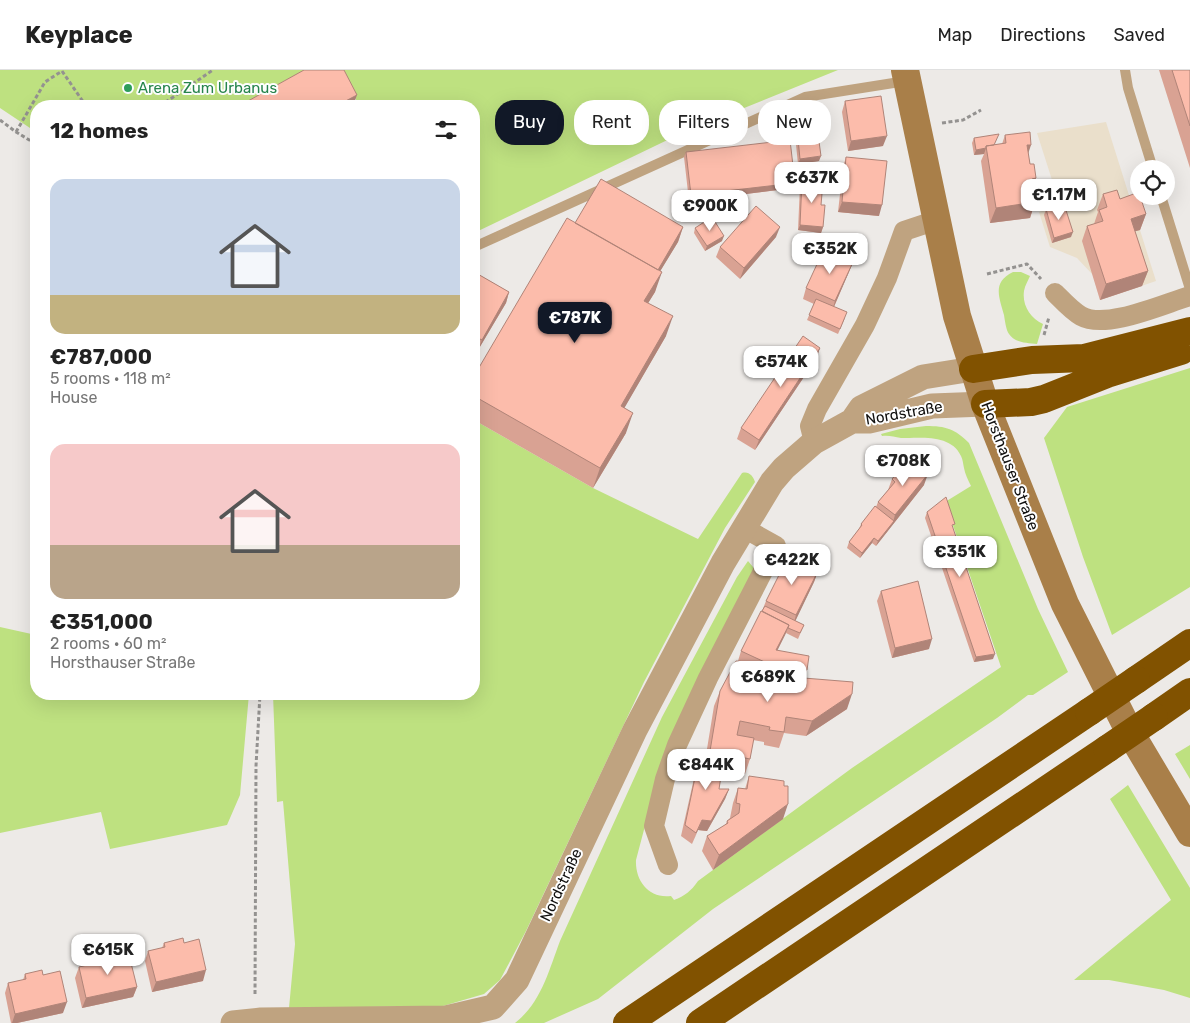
<!DOCTYPE html>
<html lang="en">
<head>
<meta charset="utf-8">
<style>
	:root { --surface:#fff; --page:#f2f2f2; --text:#222; --muted:#767676; --line:#e0e0e0; --accent:#111827 }
	body { margin:0; font-family:Rubik,sans-serif; background:var(--page); color:var(--text); height:100vh; display:flex; flex-direction:column; font-size:19px; white-space:nowrap }
	* { box-sizing:border-box; margin:0 }
	p { font-size:16px; color:var(--muted) }
	.icon { flex:none; width:28px; height:28px; fill:none; stroke:currentColor; stroke-width:2; stroke-linecap:round; stroke-linejoin:round }
	.map { position:relative; flex:1; overflow:hidden }
	.side { position:absolute; left:30px; top:30px; width:450px; height:600px; display:flex; flex-direction:column; background:var(--surface); border-radius:20px; box-shadow:0 5px 20px #0002 }
	.side>* { flex:none }
	.top-card { position:absolute; left:495px; top:30px; width:475px; height:45px; display:flex; gap:10px }
	.fabs { position:absolute; left:1130px; top:90px; display:grid; gap:10px }
	.fabs a { display:grid; place-items:center; width:45px; height:45px; border-radius:50%; background:var(--surface); box-shadow:0 5px 20px #0002; font-size:25px }
	.price { position:absolute; translate:-50% -42px; padding:0 11px; border-radius:10px; background:#fff; color:#222; font-size:16px; line-height:32px; filter:drop-shadow(0 1px 2px #0008) }
	.price::after { content:''; position:absolute; left:50%; top:30px; width:15px; height:11px; margin-left:-8px; background:inherit; clip-path:polygon(0 0,100% 0,50% 100%) }
	.price.current { background:var(--accent); color:#fff }
	ul { padding:0; list-style:none }
	li { display:grid; align-content:center; gap:10px; height:265px; padding:0 20px }
	li span { display:grid; place-items:center; height:155px; border-radius:15px; color:#555 }
	li>.icon { margin-inline-start:auto }
	span .icon { width:90px; height:90px; fill:#fffc; stroke-width:1 }
	li b { font-size:21px }
	h2 { display:flex; justify-content:space-between; align-items:center; height:60px; padding:0 20px; font-size:21px }
	.chip { padding:0 18px; border-radius:20px; background:var(--surface); box-shadow:0 5px 20px #0002; font-size:18px; line-height:45px }
	.chip.current { background:var(--accent); color:#fff }
	header { display:flex; align-items:center; gap:30px; box-sizing:border-box; height:70px; padding:0 25px; background:var(--surface); border-bottom:1px solid var(--line) }
	header strong { font-size:24px }
	nav { display:flex; gap:28px; margin-inline-start:auto; font-size:18px }
	.map>svg:first-child { display:block }
	.education { fill:#eadfcb }
	.green { fill:#bee180 }
	.lines { fill:none; stroke-linecap:round; stroke-linejoin:round }
	.path { stroke:#949290; stroke-width:3; stroke-dasharray:4 2.5; stroke-linecap:butt }
	.service { stroke:#bfa380; stroke-width:10 }
	.minor { stroke:#bfa380; stroke-width:20 }
	.tertiary { stroke:#bfa380; stroke-width:25 }
	.secondary { stroke:#a97f49; stroke-width:28 }
	.motorway { stroke:#815200; stroke-width:28 }
	.motorway-bridge { stroke:#815200; stroke-width:28 }
	.wall { fill:#d9a293 }
	.shaded-wall { fill:#b08478 }
	.building { fill:#fcbcab; stroke:#b08478 }
	.leisure-dot { fill:#2e9e5b; stroke:#fff; stroke-width:2 }
	.labels { text-anchor:middle; stroke-width:4; stroke-linejoin:round; paint-order:stroke }
	.leisure-label { font-size:15px; fill:#27864d; stroke:#fff; text-anchor:start }
	.street-label { font-size:15px; fill:#11100f; stroke:#fff }
</style>
</head>
<body>
<header>
<strong>Keyplace</strong>
<nav><a>Map</a><a>Directions</a><a>Saved</a></nav>
</header>
<div class="map">
<svg width="1190" height="953" viewBox="0 0 1190 953">
	<rect width="100%" height="100%" fill="#edeae7"/>
	<!-- education -->
	<path class="education" d="M1106 52 1156 211 1100 230 1093 205 1077 188 1050 177 1039 142 1060 135 1037 63Z"/>
	<!-- green -->
	<path class="green" d="M0 0H311L246 36H36V62L0 38Z
		M342 0H838L682 63 474 163V36H359Z
		M1013 202H1021L1030 206C1028 211 1025 215 1024 221 1022 235 1030 248 1043 254L1037 274C1027 273 1015 273 1009 264 1006 260 1005 251 1004 245 999 227 992 212 1013 202Z
		M1190 298V517L1112 565 1083 487 1044 368 1067 337Z
		M474 350 593 418 698 469 742 403C749 401 753 406 755 412L725 458 644 612 526 861 500 910 484 924 443 936 289 938 295 874 283 731 277 732 273 624H474Z
		M926 356C946 356 955 359 969 373L1038 539 1068 602 1033 625H1028L997 648 713 839 598 929 544 953H515C541 933 549 900 560 871L662 647 737 507 748 491 753 497V505L655 718 636 790C635 811 649 829 671 826L674 830C685 826 691 821 698 811L852 698 1001 597 945 432 971 416C968 410 965 404 964 398 963 394 963 390 961 386 951 364 921 368 901 368 894 367 889 365 882 366L881 364 900 359Z
		M0 557 36 565V624H249L240 725 227 755 110 779 101 742 0 763Z
		M1190 675V709L1175 684Z
		M1128 715 1190 818V928L1164 920 1109 910H1074L1171 830 1110 729Z"/>
	<g class="lines">
		<!-- path -->
		<path class="path" d="M62 1 86 36
			M160 36 213 0
			M0 50 16 62 36 74
			M942 53 963 50 981 40
			M16 62 45 12 62 1
			M987 204 1027 194 1041 209
			M1044 265 1049 247
			M255 924 256 696 260 624"/>
		<!-- service -->
		<path class="service" d="M1125 0 1128 18 1153 99
			M1161 126 1190 219
			M474 177 805 27 906 11"/>
		<!-- minor -->
		<path class="minor" d="M1055 223C1063 231 1072 241 1081 246 1106 260 1163 234 1190 226
			M814 372 810 356 817 339 865 255 887 208 904 161 937 150
			M668 795 654 756 665 709 677 675 708 608 776 476 744 458"/>
		<!-- tertiary -->
		<path class="tertiary" d="M852 351H869L932 336 985 334
			M233 953 261 950 446 948 493 937 517 910 635 660 723 493 772 412 784 398 814 372 852 351 861 338 923 307 973 299"/>
		<!-- secondary -->
		<path class="secondary" d="M905 0 957 246 985 334 1065 534 1128 659 1190 763"/>
		<!-- motorway -->
		<path class="motorway" d="M973 299 1032 290 1084 288 1190 261
			M985 334 1031 332 1044 329 1107 304 1181 281
			M1136 610 1190 573
			M1154 647 1190 622
			M627 953 1089 642
			M700 953 1107 679"/>
		<!-- motorway-bridge -->
		<path class="motorway-bridge" d="M1089 642 1136 610
			M1107 679 1154 647"/>
	</g>
	<!-- wall -->
	<path class="wall" d="M1159 0H1190V98Z
		M845 31 883 76 848 81 842 42Z
		M797 59 819 91 798 94 795 65Z
		M1005 65 1028 83 1030 94 1036 108 1033 117 1035 132 1030 148 990 153 981 91 984 84 974 85 972 73 974 68 994 75 1002 74Z
		M686 82 795 113 793 118 689 131 684 87Z
		M846 87 879 146 838 142 843 97Z
		M802 110 821 135 823 157 821 163 798 160 800 115Z
		M1103 124 1120 129 1146 144 1140 160 1135 161 1148 201 1142 216 1100 230 1082 171 1087 156 1094 154 1098 142 1097 140Z
		M1046 139 1071 167 1052 173 1044 145Z
		M683 157 678 172 660 201 655 222 648 233 666 266 624 338 626 363 593 418 474 350V306Z
		M695 158 722 171 705 181 694 163Z
		M776 167 740 209 716 187 720 177Z
		M853 192 834 237 845 248 838 264 807 250 814 234 803 229 806 218Z
		M474 196 478 198 476 203 509 222 506 233 478 280 474 278Z
		M820 278 816 289 755 380 737 369 741 358Z
		M892 409 924 415 876 476 872 473 860 488 847 478 849 472 859 459 861 454 876 437 878 432 888 420Z
		M927 442 953 459 993 589 974 592 925 448Z
		M818 501 814 512 795 551 804 555 798 569 786 563 777 581 807 600 804 608 847 639 806 666 784 663 779 678 764 675V672L753 670 750 689 745 704 729 701 727 706 721 705 719 719H729L725 729 707 761 698 760 692 774 681 766 697 695 700 684 706 685 714 636 720 621 738 591 741 581 762 541 766 531Z
		M881 521 929 579 892 588 877 531Z
		M749 706 784 716 783 749 713 800 702 781 707 766 725 756 727 751 730 748 733 733 738 718 745 719Z
		M164 873H184L203 911 152 922 145 891 148 881 162 878Z
		M94 888 113 889 137 917 133 927 82 938 75 908 79 897 92 894Z
		M25 904 43 905 63 943 17 953H11L5 923 8 913 23 910Z"/>
	<!-- shaded-wall -->
	<path class="shaded-wall" d="M357 25 353 36H336Z
		M887 66 883 76 848 81 851 71Z
		M1027 75H1031L1026 90Z
		M986 78 984 84 974 85 976 80Z
		M821 86 819 91 798 94 800 89Z
		M1036 108 1031 123 1032 109Z
		M795 113 793 118 689 131 691 125Z
		M842 132 882 135 879 146 838 142Z
		M1035 132 1030 148 990 153 996 138Z
		M1146 144 1140 160 1125 164 1131 149Z
		M800 155 823 157 821 163 798 160Z
		M683 157 678 172 650 218 656 203Z
		M780 157 776 167 740 209 744 198Z
		M1073 162 1071 167 1052 173 1054 168Z
		M724 166 722 171 705 181 707 176Z
		M853 192 849 202 832 241 835 231Z
		M1148 201 1142 216 1100 230 1106 214Z
		M662 202 655 222 637 251 644 231Z
		M509 222 506 233 478 280 482 270Z
		M673 246 666 266 614 356 621 336Z
		M820 278 816 289 755 380 759 370Z
		M633 343 626 363 593 418 600 398Z
		M928 404 924 415 876 476 878 471 893 452 895 445Z
		M874 468 872 473 860 488 862 483Z
		M818 501 814 512 793 556 796 545Z
		M789 555 785 565 772 591 776 580Z
		M932 569 929 579 892 588 895 578Z
		M995 584 993 589 974 592 976 587Z
		M852 624 847 639 806 666 812 651Z
		M729 719 725 729 707 761 698 760 692 774 702 750Z
		M788 734 783 749 713 800 719 785Z
		M206 900 203 911 152 922 156 912Z
		M137 917 133 927 82 938 86 928Z
		M67 932 63 943 17 953H12L15 944Z"/>
	<!-- building -->
	<path class="building" d="M304 0H344L357 25 336 36H239Z
		M1172 0H1190V56Z
		M881 26 887 66 851 71 845 31Z
		M817 57 821 86 800 89 797 59Z
		M1030 62 1031 75H1027L1030 94H1034L1036 108 1032 109 1035 132 996 138 986 76 1006 73 1005 65Z
		M999 64 994 75 986 76V78L976 80 974 68Z
		M790 70 795 113 691 125 686 82Z
		M846 87 887 91 882 135 842 132Z
		M601 109 683 157 658 200 575 153Z
		M802 110 823 112 821 135H825L823 157 800 155Z
		M1117 120 1120 129 1139 122V126H1140L1146 144 1131 149 1148 201 1106 214 1087 156 1103 151 1099 140 1107 137 1103 124Z
		M1064 134 1073 162 1054 168 1046 139Z
		M756 136 780 157 744 198 720 177Z
		M712 147 724 166 707 176 695 158Z
		M567 148 662 202 644 231 673 246 621 336 633 343 600 398 474 326V306Z
		M824 179 853 192 835 231 806 218Z
		M474 196 478 198 474 206Z
		M476 203 509 222 482 270 474 266V208Z
		M816 229 847 242 840 259 809 245Z
		M803 266 820 278 759 370 741 358Z
		M909 389 928 404 895 445 878 432 895 412 892 409Z
		M946 427 955 454 952 455 995 584 976 587 927 442Z
		M875 436 894 451 878 471 874 468 862 483 849 472 862 455 861 454Z
		M788 487 818 501 796 545 766 531Z
		M918 511 932 569 895 578 881 521Z
		M765 536 804 555 800 563 788 558 789 555 762 541Z
		M761 541 789 555 776 580 809 586 807 600 769 594 741 581Z
		M736 591 781 595 779 606 853 612 852 624 812 651 786 647 784 662 769 660 770 657 740 651 737 665 754 668 750 689 710 681 720 621Z
		M700 684 732 690 731 696 723 694 719 719H729L711 751 702 750 696 763 685 755Z
		M749 706 784 711V716H788V734L719 785 707 766 728 753 727 751 739 743 740 734 736 733 738 718 747 719Z
		M183 868 184 873 199 869 206 900 156 912 148 881 165 877 164 873Z
		M112 884 113 889 129 885 137 917 86 928 79 897 95 893 94 888Z
		M42 900 43 905 60 901 67 932 15 944 8 913 26 909 25 904Z"/>
	<!-- markers -->
	<circle class="leisure-dot" cx="128" cy="18" r="5"/>
	<g class="labels">
		<!-- leisure labels -->
		<g class="leisure-label">
			<text x="138" y="23">Arena Zum Urbanus</text>
		</g>
		<!-- street labels -->
		<g class="street-label">
			<text transform="translate(904 343) rotate(-10)" y="5">Nordstraße</text>
			<text transform="translate(1010 396) rotate(69)" y="5">Horsthauser Straße</text>
			<text transform="translate(561 815) rotate(-65)" y="5">Nordstraße</text>
		</g>
	</g>
</svg>
<div class="fabs">
<a><svg class="icon" aria-label="locate" viewBox="0 0 24 24"><circle cx="12" cy="12" r="6"/><path d="M12 2v4M12 18v4M2 12h4M18 12h4"/></svg></a>
</div>
<b class="price" style="left:812px;top:134px">€637K</b>
<b class="price" style="left:1059px;top:151px">€1.17M</b>
<b class="price" style="left:710px;top:162px">€900K</b>
<b class="price" style="left:830px;top:205px">€352K</b>
<b class="price current" style="left:575px;top:274px">€787K</b>
<b class="price" style="left:781px;top:318px">€574K</b>
<b class="price" style="left:903px;top:417px">€708K</b>
<b class="price" style="left:960px;top:508px">€351K</b>
<b class="price" style="left:792px;top:516px">€422K</b>
<b class="price" style="left:768px;top:633px">€689K</b>
<b class="price" style="left:706px;top:721px">€844K</b>
<b class="price" style="left:108px;top:906px">€615K</b>
<div class="top-card">
<a class="chip current">Buy</a>
<a class="chip">Rent</a>
<a class="chip">Filters</a>
<a class="chip">New</a>
</div>
<section class="side">
<h2>12 homes<svg class="icon" aria-label="filters" viewBox="0 0 24 24"><path d="M4 7h16M4 17h16"/><circle cx="9" cy="7" r="2"/><circle cx="15" cy="17" r="2"/></svg></h2>
<ul>
<li><span style="background:linear-gradient(#c9d6e8 75%,#c2b280 0)"><svg class="icon" aria-label="home" viewBox="0 0 24 24"><path d="M3 11l9-7 9 7M6 9v11h12V9"/></svg></span><div><b>€787,000</b><p>5 rooms · 118 m²</p><p>House</p></div></li>
<li><span style="background:linear-gradient(#f6c9c9 65%,#b9a48a 0)"><svg class="icon" aria-label="home" viewBox="0 0 24 24"><path d="M3 11l9-7 9 7M6 9v11h12V9"/></svg></span><div><b>€351,000</b><p>2 rooms · 60 m²</p><p>Horsthauser Straße</p></div></li>
</ul>
</section>
</div>
</body>
</html>
